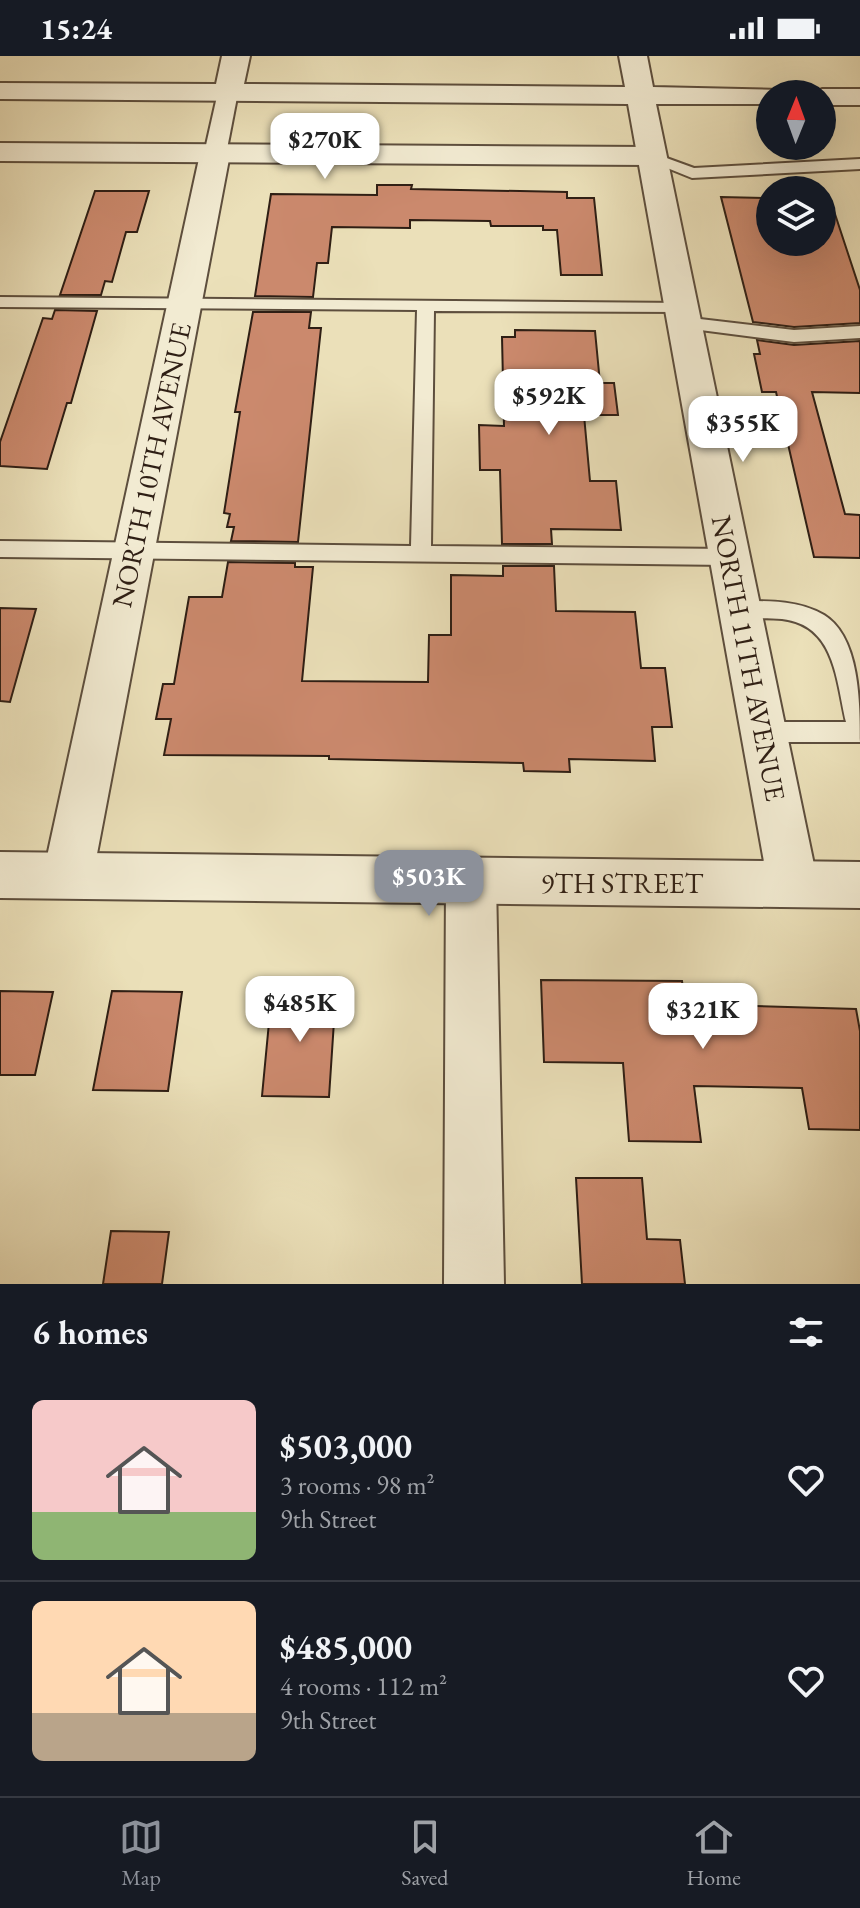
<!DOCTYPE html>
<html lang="en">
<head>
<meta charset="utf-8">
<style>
	:root { --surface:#171b24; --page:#242831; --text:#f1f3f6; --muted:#9ea1a6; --line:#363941; --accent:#8c9099 }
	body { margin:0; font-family:"EB Garamond",serif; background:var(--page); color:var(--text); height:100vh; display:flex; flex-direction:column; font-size:30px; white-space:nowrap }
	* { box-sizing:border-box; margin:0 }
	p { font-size:26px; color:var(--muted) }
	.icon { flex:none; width:44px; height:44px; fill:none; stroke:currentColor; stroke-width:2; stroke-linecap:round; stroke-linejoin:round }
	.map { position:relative; height:1228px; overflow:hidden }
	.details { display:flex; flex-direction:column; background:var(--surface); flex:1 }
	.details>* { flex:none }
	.needle { width:52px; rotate:1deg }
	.tools { position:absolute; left:756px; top:24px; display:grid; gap:16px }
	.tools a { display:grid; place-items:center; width:80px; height:80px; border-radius:50%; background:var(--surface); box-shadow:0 8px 32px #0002; font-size:40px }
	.price { position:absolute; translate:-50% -68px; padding:0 18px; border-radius:16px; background:#fff; color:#222; font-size:26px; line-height:52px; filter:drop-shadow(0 2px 4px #0008) }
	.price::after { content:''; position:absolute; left:50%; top:48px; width:24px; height:18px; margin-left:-12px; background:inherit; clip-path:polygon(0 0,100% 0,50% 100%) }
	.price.current { background:var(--accent); color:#fff }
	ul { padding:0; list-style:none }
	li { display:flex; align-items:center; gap:24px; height:200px; padding:0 32px }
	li+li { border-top:2px solid var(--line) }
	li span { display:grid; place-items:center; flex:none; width:224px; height:160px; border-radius:12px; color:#555 }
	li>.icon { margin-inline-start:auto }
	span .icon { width:96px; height:96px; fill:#fffc; stroke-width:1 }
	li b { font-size:34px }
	h2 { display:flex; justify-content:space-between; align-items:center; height:96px; padding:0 32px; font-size:34px }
	.status { display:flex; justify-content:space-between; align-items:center; height:56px; padding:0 40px; background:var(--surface); direction:ltr }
	.status svg { height:22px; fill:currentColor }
	.menu { display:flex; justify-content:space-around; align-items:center; height:112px; border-top:2px solid var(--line); background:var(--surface); font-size:22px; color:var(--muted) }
	.menu a { display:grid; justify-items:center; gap:4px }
	.menu .current { color:var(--accent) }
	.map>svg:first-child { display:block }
	.building { fill:#cb896d; stroke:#2e1e14; stroke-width:2 }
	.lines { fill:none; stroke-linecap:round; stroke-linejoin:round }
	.service-casing { stroke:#5d4e3d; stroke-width:4 }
	.pedestrian-casing { stroke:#5d4e3d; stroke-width:4 }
	.minor-casing { stroke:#5d4e3d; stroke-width:4 }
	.tertiary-casing { stroke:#5d4e3d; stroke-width:4 }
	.service { fill:#f2ebd2; fill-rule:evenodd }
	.pedestrian { fill:#f2ebd2; fill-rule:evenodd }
	.minor { fill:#f2ebd2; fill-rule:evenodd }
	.tertiary { fill:#f2ebd2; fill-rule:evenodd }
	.labels { text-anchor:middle; stroke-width:8; stroke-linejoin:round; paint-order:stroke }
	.street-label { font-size:28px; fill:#2e1e14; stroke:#f2ebd2 }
</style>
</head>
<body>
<div class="status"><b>15:24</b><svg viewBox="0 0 49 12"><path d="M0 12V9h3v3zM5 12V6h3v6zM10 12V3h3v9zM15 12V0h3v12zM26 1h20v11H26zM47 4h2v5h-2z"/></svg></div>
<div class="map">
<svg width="860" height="1228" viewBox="0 0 860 1228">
	<rect width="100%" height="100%" fill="#ebe0b9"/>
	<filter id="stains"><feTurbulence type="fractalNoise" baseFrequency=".0025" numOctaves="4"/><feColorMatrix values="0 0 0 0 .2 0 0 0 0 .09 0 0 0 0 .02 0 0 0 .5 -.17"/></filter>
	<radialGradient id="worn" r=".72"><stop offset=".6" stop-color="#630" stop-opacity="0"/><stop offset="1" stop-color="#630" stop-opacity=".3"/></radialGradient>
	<!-- building -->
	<path class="building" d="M377 129H412L411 133 567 136V142H594L602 219H561L557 174H543V170H491L490 165 410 164V172L332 171 328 207H317L313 241 255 240 271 138 377 139Z
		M95 135H149L137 176H126L112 226 105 225 101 239H60Z
		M721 141 770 142V186H822V163L834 155 860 234V267L794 271 753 266Z
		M55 254 97 255 71 347H67L47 413 0 410V386L43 262 52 263Z
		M253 256H311L309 272H321L298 486 231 485 234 471H227L230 458 224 457 240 356H235Z
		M515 274 595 275 600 327H614L618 359H584L590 425H616L621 474 551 473 552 488H502L500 414H480L479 369 504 370 502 281H515Z
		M757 284 794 289 860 285V337L812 336 845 458 860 459V502L814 501 776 336H762L754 298H760Z
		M228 506 295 507V511H313L302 625 428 626 429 579H451V519L503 520V510H554L556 555 635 556 641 612H665L672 671H652L655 705 569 703 570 716 524 715 523 707 329 703V700L164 699 171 663H156L163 628H174L189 541H222Z
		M0 552 36 553 10 646 0 645Z
		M541 924 682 925 685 948 856 953 860 975V1074L809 1073 802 1032 694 1030 701 1086 629 1085 623 1007 544 1006Z
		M0 935 53 936 35 1019H0Z
		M112 935 182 936 168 1035 93 1034Z
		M272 935H336L329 1041 262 1040Z
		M576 1122H642L647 1183 680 1184 685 1228H582Z
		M111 1175 169 1176 162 1228H103Z"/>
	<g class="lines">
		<!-- service casing -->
		<g class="service-casing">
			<path id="service" d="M650 96 694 112 860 103V113L692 122 645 103V97Z
				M0 241 685 247 687 251 679 256 434 255 431 490 729 493 736 495 739 501 736 507 729 509 0 501V485L411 490 417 254 0 251Z
				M683 261 794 274 860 270V282L794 286 677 271 674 267Z
				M739 545C767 545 799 544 824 559 860 581 860 648 860 686H763L755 683 752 676 755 669 763 666H846C836 623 835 569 782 563 765 561 747 564 732 559L728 553 732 547Z"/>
		</g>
		<!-- pedestrian casing -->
		<g class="pedestrian-casing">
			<path id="pedestrian" d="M228 30 238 36 226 98 215 104 204 98 218 36Z"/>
		</g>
		<!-- minor casing -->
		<g class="minor-casing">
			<path id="minor" d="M222 0H250L244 28 625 31 619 0H647L653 31 780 34 783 38H770V48H656L818 828 811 845 793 851 775 845 768 828 628 48 0 43V27L216 28Z
				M822 33H860V49H822V38H810Z
				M215 89 226 92 230 98 93 819 86 835 68 842 50 835 43 819 200 98 204 92Z
				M471 803 489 809 496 826 504 1228H444L446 826 453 809Z"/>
		</g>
		<!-- tertiary casing -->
		<g class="tertiary-casing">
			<path id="tertiary" d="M0 87 650 91 661 94 665 100 661 106 650 109 0 105Z
				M0 796 860 806V852L0 842Z"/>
		</g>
		<!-- service -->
		<use href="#service" class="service"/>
		<!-- pedestrian -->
		<use href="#pedestrian" class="pedestrian"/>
		<!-- minor -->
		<use href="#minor" class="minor"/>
		<!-- tertiary -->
		<use href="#tertiary" class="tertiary"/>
	</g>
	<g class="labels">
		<!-- street labels -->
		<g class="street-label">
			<text transform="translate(151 409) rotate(-78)" y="10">NORTH 10TH AVENUE</text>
			<text transform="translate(749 602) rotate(79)" y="10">NORTH 11TH AVENUE</text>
			<text x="622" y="837">9TH STREET</text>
		</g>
	</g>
	<rect width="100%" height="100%" filter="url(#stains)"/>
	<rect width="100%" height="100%" fill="url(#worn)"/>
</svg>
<div class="tools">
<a><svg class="needle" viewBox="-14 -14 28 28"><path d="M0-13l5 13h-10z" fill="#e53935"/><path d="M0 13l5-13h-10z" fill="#9ea1a6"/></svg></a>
<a><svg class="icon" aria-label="layers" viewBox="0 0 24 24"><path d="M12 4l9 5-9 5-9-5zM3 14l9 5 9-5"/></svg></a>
</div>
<b class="price" style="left:325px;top:125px">$270K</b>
<b class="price" style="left:549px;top:381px">$592K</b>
<b class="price" style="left:743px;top:408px">$355K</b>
<b class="price current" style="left:429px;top:862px">$503K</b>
<b class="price" style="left:300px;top:988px">$485K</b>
<b class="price" style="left:703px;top:995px">$321K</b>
</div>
<section class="details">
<h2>6 homes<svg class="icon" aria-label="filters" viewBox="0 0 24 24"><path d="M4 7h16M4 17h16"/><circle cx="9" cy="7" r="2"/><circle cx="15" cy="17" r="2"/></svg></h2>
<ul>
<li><span style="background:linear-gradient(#f6c9c9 70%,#8fb573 0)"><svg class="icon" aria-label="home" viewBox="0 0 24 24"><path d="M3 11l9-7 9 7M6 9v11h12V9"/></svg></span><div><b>$503,000</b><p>3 rooms · 98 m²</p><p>9th Street</p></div><svg class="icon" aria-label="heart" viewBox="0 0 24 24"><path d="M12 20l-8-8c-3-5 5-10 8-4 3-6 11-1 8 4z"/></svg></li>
<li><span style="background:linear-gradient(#ffd9b3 70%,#b9a48a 0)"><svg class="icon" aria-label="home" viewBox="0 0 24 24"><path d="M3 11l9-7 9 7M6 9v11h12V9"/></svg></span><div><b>$485,000</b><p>4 rooms · 112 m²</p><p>9th Street</p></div><svg class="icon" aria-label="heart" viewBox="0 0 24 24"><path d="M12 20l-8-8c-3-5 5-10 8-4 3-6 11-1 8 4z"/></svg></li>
</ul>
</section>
<nav class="menu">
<a class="current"><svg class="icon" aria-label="map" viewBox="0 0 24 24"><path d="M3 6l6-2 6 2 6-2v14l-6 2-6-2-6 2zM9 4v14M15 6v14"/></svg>Map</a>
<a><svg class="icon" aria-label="saved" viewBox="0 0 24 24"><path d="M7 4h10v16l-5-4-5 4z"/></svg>Saved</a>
<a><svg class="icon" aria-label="home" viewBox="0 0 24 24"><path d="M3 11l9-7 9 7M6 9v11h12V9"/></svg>Home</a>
</nav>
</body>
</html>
